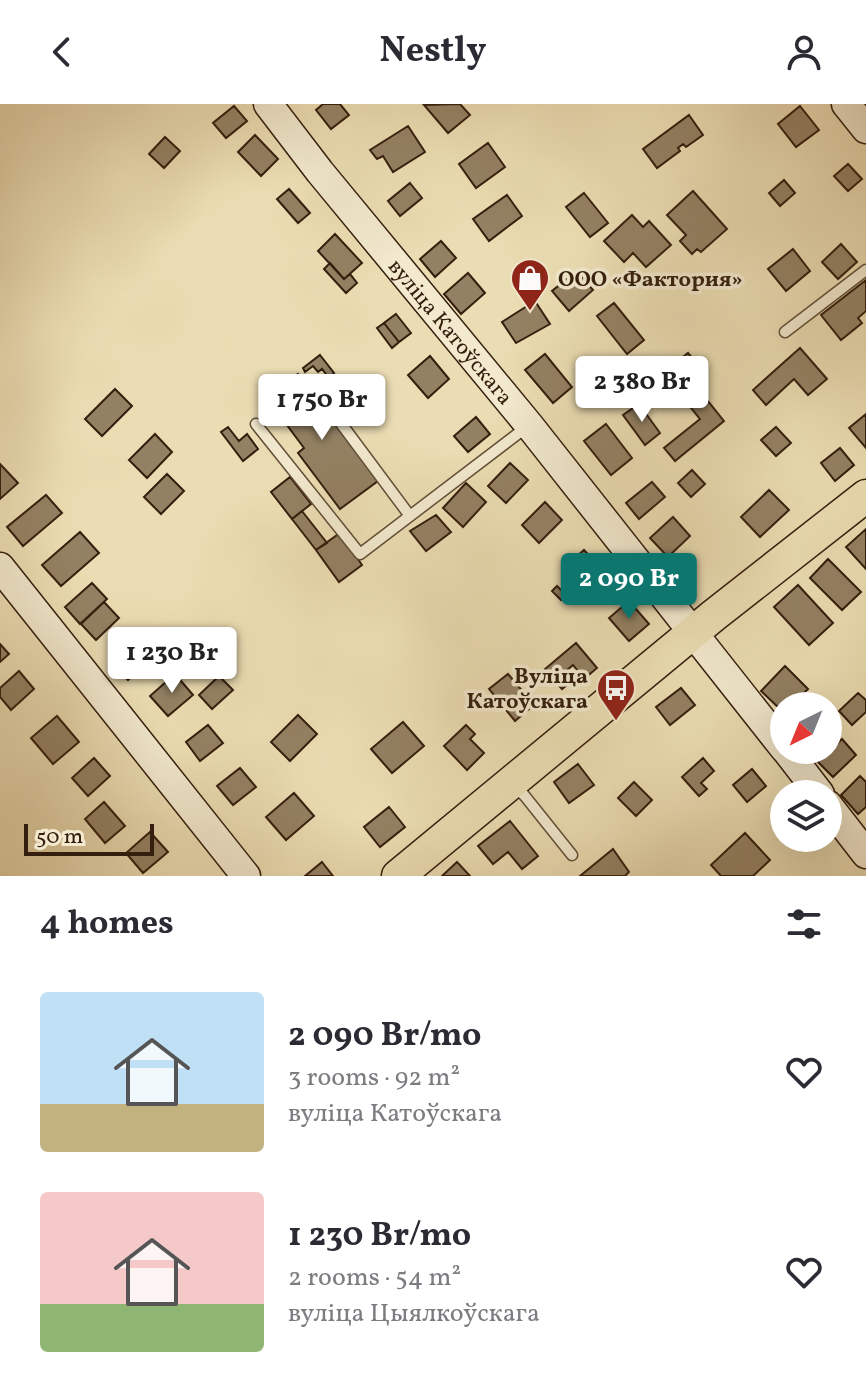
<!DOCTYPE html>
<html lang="en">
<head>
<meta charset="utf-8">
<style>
	:root { --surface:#fff; --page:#f2f2f3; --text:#2b2b33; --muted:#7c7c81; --accent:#0f766e }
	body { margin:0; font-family:Vollkorn,serif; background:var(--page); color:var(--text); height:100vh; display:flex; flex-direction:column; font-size:30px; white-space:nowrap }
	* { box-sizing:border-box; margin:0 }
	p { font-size:26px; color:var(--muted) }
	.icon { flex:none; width:44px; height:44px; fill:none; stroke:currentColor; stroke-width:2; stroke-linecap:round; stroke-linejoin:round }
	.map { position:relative; height:772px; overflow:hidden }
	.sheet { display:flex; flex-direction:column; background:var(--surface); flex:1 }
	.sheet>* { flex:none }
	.needle { width:52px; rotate:223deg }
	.fabs { position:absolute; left:770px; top:588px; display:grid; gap:16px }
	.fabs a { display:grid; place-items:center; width:72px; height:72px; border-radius:50%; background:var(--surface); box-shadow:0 8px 32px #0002; font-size:40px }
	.scale { position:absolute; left:24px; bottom:20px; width:130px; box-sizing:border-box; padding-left:8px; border:4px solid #341e0d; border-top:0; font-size:22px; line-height:28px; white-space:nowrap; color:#341e0d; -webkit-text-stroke:6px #f2e9ce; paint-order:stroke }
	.price { position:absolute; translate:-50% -68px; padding:0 18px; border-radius:8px; background:#fff; color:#222; font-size:26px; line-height:52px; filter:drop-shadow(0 2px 4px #0008) }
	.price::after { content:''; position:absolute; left:50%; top:48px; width:24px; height:18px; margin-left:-12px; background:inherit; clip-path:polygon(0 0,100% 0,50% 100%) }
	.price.current { background:var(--accent); color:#fff }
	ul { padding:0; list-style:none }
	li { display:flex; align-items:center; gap:24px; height:200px; padding:0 40px }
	li span { display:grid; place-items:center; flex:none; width:224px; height:160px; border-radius:8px; color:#555 }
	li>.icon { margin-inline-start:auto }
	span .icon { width:96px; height:96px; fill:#fffc; stroke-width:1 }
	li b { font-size:34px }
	h2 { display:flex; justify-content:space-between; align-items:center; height:96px; padding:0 40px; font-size:34px }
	header { display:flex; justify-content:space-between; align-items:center; height:104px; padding:0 40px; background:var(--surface); font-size:36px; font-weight:700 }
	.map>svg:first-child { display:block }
	.building { fill:#938163; stroke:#341e0d; stroke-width:2 }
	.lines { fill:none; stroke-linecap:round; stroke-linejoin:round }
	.lane-casing { stroke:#624e36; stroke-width:13 }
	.secondary-casing { stroke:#341e0d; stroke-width:31 }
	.primary-casing { stroke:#341e0d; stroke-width:35 }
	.lane { stroke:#f2e9ce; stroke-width:10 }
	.secondary { stroke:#f2e9ce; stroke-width:28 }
	.primary { stroke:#ebddb3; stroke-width:32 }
	.labels { text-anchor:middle; stroke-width:7; stroke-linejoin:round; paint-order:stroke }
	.poi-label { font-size:22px; font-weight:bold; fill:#341e0d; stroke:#f2e9ce; text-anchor:start }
	.street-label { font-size:22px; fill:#341e0d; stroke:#f2e9ce }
</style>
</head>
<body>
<header><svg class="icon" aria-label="back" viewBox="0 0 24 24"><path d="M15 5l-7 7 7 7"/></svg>Nestly<svg class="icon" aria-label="person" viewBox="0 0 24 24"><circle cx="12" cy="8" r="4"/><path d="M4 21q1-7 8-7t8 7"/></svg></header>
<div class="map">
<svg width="866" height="772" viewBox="0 0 866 772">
	<rect width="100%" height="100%" fill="#ebddb3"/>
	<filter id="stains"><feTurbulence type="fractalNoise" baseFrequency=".0025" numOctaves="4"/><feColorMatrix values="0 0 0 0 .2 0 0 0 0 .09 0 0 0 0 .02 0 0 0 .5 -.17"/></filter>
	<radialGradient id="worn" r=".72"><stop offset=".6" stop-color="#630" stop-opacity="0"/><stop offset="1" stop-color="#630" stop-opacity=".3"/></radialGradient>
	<!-- building -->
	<path class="building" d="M323 0H340L349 11 331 25 316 6Z
		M460 0 470 11 448 29 424 1Z
		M234 2 247 17 226 34 213 19Z
		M800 2 819 26 796 43 778 20Z
		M689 11 703 31 686 43 683 40 678 44 680 47 657 64 643 45Z
		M408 22 425 48 393 68 383 52 377 55 370 46Z
		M255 31 278 55 261 72 238 48Z
		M165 33 180 47 164 64 149 50Z
		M488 39 505 63 476 84 459 60Z
		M848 60 862 75 848 87 834 72Z
		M784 76 795 89 780 102 769 89Z
		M410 79 422 94 400 112 388 97Z
		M289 85 310 109 298 119 277 95Z
		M693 87 727 125 701 148 697 145 692 150 680 137 686 131 667 111Z
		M584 89 608 119 590 133 566 103Z
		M507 91 522 112 489 137 473 115Z
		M632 111 643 123 649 117 671 141 646 163 633 149 624 158 604 137Z
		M335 130 362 159 344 175 318 147Z
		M441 137 456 154 435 173 420 155Z
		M841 140 857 158 838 175 822 158Z
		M793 145 810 167 786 187 768 165Z
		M330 159 344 175 350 170 357 179 346 189 324 165Z
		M577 167 593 186 569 207 552 187Z
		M468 169 485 189 461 210 444 190Z
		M866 176V207L858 214 862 219 841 236 821 211Z
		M535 197 550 220 516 239 502 218Z
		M614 199 644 236 627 250 597 212Z
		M396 210 411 229 399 238 384 219Z
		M384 219 399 238 392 244 377 224Z
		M800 244 827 275 808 291 794 275 766 301 753 286Z
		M688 249 699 262 687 271 724 317 675 357 664 344 700 315 663 269Z
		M545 250 572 283 553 299 525 266Z
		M320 251 334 269 329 274 322 265 318 268 313 262 305 268 303 264Z
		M430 252 449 275 428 294 408 271Z
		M298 270 309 285 320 276 325 282 314 291 378 377 340 405 298 349 304 344 266 293Z
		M115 285 132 302 102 332 85 315Z
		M639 300 660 329 645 341 623 311Z
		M866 310V344L849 324Z
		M476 313 490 330 468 348 454 332Z
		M606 320 632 354 611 371 584 337Z
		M228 323 239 337 247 330 258 345 243 357 221 328Z
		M776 323 791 339 776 352 761 336Z
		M155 330 172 348 147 374 129 356Z
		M840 344 854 361 835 377 821 359Z
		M510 359 528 376 506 399 488 382Z
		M0 360 18 379 0 395Z
		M692 366 705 380 691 393 678 379Z
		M167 370 184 387 161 410 144 393Z
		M290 373 311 400 292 415 271 388Z
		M652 378 665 393 639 415 626 399Z
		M466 379 486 398 463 423 443 404Z
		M769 386 789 406 760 433 741 413Z
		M46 391 62 409 23 442 7 423Z
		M545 398 562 416 539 439 522 421Z
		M302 407 327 439 316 446 292 415Z
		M436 411 451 428 426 447 410 427Z
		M673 413 690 432 668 453 650 434Z
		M866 425V465L846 443Z
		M80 428 99 449 61 482 42 461Z
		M340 429 362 461 339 478 316 446Z
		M584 446 600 463 578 482 562 465Z
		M828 455 861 488 842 506 810 474Z
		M92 479 107 495 80 520 65 503Z
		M798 481 833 519 809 541 774 503Z
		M557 482 566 491 561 496 552 487Z
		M629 497 649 520 629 537 609 514Z
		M104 498 119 514 96 536 81 520Z
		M135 539 150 555 128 576 112 561Z
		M576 539 597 564 584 575 573 561 565 568 572 577 562 585 545 565Z
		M0 540 9 550 0 558Z
		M785 562 808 585 791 602H784V609L761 587Z
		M19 567 34 585 11 606 0 593V584Z
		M175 570 193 591 168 612 150 592Z
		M508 570 534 601 515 617 489 585Z
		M219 572 233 586 212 605 199 591Z
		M681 584 695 601 670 621 656 603Z
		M858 589 866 596V608L852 621 839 607Z
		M298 611 317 630 290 657 271 638Z
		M57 612 79 638 53 660 31 634Z
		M403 618 424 642 392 669 371 645Z
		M208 621 223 639 200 657 186 638Z
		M466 621 475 630 470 635 484 649 467 666 444 642Z
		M842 635 856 651 833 673 818 658Z
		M94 654 110 672 88 692 72 674Z
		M703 654 714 667 701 679 707 685 699 692 682 673Z
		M578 660 594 681 569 699 554 678Z
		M240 664 256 683 233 701 217 682Z
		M752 665 766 682 747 698 733 681Z
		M860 672 866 678V703L858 710 841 691Z
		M634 678 652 696 636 712 618 694Z
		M294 689 314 712 286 736 266 713Z
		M104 698 125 722 105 739 85 715Z
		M389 703 405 723 380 743 364 723Z
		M510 717 538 752 522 765 508 748 493 760 478 742Z
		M150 728 168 748 143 769 126 749Z
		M745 729 770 756 753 772H721L711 761Z
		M613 745 629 768 625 772H580Z
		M322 758 333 772H305Z
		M457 758 470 772H442Z"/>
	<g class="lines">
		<!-- lane casing -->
		<g class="lane-casing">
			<path id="lane" d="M785 228 866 166
				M337 314 410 412
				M256 320 360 450 528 322
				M513 681 524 691 572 751"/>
		</g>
		<!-- secondary casing -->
		<g class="secondary-casing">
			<g id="secondary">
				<path id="s1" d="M268 0 320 68 529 321 784 644"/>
				<path d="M846 0 866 25"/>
				<path d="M0 463 246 772"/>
				<path d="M786 646 820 690"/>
				<path d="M828 701 866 750"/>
			</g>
		</g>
		<!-- primary casing -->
		<g class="primary-casing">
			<path id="primary" d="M398 772 713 512 866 392"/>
		</g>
		<!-- lane -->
		<use href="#lane" class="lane"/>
		<!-- secondary -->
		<use href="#secondary" class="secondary"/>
		<!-- primary -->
		<use href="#primary" class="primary"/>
	</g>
	<!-- icons -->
	<defs>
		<g id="shop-pin" transform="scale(2)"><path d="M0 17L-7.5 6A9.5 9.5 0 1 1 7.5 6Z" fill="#8f2418" stroke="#f2e9ce"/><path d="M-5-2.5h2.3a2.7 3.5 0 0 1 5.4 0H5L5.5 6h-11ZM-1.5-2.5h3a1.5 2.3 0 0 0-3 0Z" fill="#fff"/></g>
		<g id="bus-pin" transform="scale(2)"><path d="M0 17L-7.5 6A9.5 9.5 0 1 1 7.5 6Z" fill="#8f2418" stroke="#f2e9ce"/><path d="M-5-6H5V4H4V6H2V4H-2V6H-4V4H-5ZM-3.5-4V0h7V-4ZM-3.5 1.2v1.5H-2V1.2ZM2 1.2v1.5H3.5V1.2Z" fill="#fff"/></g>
	</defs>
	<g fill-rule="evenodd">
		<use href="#shop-pin" x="530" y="174"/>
		<use href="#bus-pin" x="616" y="584"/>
	</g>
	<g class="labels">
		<!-- poi labels -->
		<g class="poi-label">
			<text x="558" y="182">ООО «Фактория»</text>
			<text x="588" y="579" text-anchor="end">Вуліца<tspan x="588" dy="25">Катоўскага</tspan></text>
		</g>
		<!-- street labels -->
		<g class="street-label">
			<text dy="8" stroke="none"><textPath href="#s1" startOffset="292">вуліца Катоўскага</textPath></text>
		</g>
	</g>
	<rect width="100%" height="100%" filter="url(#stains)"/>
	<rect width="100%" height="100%" fill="url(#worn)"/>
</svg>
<div class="fabs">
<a><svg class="needle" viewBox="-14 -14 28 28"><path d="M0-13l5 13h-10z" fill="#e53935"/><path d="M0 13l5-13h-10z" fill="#7c7c81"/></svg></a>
<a><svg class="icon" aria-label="layers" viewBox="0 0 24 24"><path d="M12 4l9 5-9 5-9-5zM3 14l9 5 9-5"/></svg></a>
</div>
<div class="scale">50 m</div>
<b class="price" style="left:642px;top:320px">2 380 Br</b>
<b class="price" style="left:322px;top:338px">1 750 Br</b>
<b class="price current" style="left:629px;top:517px">2 090 Br</b>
<b class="price" style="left:172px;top:591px">1 230 Br</b>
</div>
<section class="sheet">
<h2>4 homes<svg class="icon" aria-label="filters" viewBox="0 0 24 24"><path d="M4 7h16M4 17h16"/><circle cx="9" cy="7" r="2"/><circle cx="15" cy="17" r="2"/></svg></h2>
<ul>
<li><span style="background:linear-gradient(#bfe0f5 70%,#c2b280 0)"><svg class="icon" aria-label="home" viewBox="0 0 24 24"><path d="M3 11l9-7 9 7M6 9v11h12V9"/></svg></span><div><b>2 090 Br/mo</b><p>3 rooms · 92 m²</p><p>вуліца Катоўскага</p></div><svg class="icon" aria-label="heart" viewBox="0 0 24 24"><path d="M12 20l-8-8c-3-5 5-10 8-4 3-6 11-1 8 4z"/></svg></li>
<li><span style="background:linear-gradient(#f6c9c9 70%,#8fb573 0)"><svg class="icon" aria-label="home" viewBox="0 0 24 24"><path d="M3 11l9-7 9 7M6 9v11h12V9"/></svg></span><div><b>1 230 Br/mo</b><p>2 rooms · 54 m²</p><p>вуліца Цыялкоўскага</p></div><svg class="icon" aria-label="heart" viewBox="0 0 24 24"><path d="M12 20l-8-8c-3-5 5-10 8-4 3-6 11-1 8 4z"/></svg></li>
</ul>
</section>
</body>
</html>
